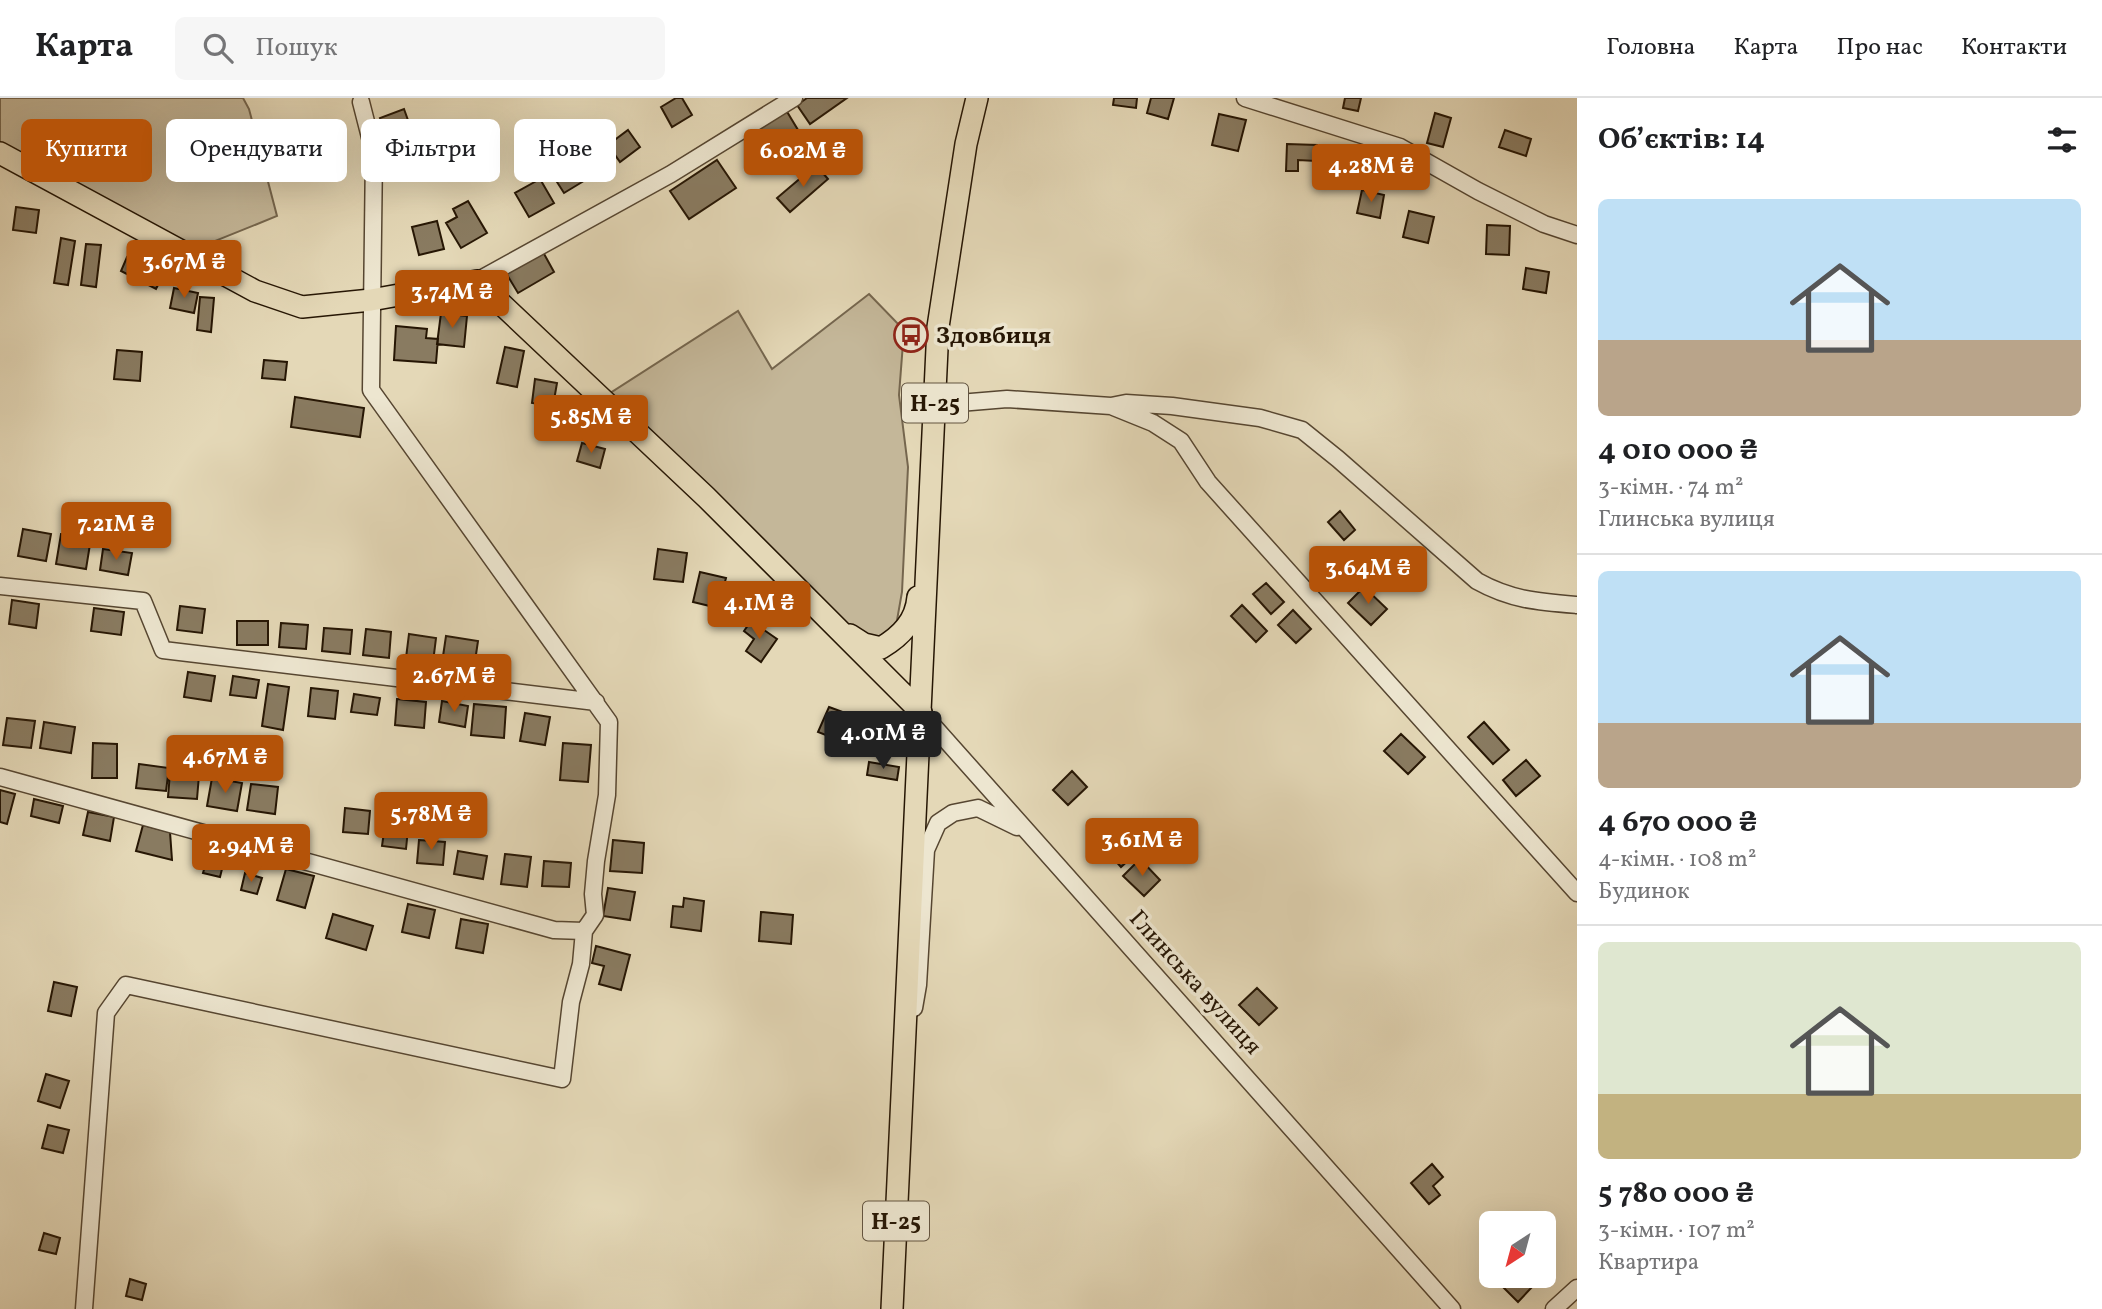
<!DOCTYPE html>
<html lang="uk">
<head>
<meta charset="utf-8">
<style>
	:root { --surface:#fff; --page:#f6f6f6; --text:#202124; --muted:#757577; --line:#e0e0e0; --accent:#b45309 }
	body { margin:0; font-family:Vollkorn,serif; background:var(--page); color:var(--text); height:100vh; display:flex; flex-direction:column; font-size:26px; white-space:nowrap }
	* { box-sizing:border-box; margin:0 }
	p { font-size:23px; color:var(--muted) }
	.icon { flex:none; width:38px; height:38px; fill:none; stroke:currentColor; stroke-width:2; stroke-linecap:round; stroke-linejoin:round }
	.map { position:relative; flex:1; overflow:hidden }
	.panel { display:flex; flex-direction:column; background:var(--surface); width:525px }
	.panel>* { flex:none }
	.guide { position:absolute; left:21px; top:21px; width:665px; height:63px; display:flex; gap:14px }
	.needle { width:46px; rotate:216deg }
	.fabs { position:absolute; left:1479px; top:1113px; display:grid; gap:14px }
	.fabs a { display:grid; place-items:center; width:77px; height:77px; border-radius:10px; background:var(--surface); box-shadow:0 7px 28px #0002; font-size:35px }
	.price { position:absolute; translate:-50% -60px; padding:0 16px; border-radius:7px; background:var(--accent); color:#fff; font-size:23px; line-height:46px; filter:drop-shadow(0 2px 4px #0008) }
	.price::after { content:''; position:absolute; left:50%; top:42px; width:21px; height:16px; margin-left:-10px; background:inherit; clip-path:polygon(0 0,100% 0,50% 100%) }
	.price.selected { background:#222; color:#fff }
	ul { padding:0; list-style:none }
	li { display:grid; align-content:center; gap:14px; height:371px; padding:0 21px }
	li+li { border-top:2px solid var(--line) }
	li span { display:grid; place-items:center; height:217px; border-radius:10px; color:#555 }
	li>.icon { margin-inline-start:auto }
	span .icon { width:126px; height:126px; fill:#fffc; stroke-width:1 }
	li b { font-size:30px }
	h2 { display:flex; justify-content:space-between; align-items:center; height:84px; padding:0 21px; font-size:30px }
	.pill { padding:0 24px; border-radius:10px; background:var(--surface); box-shadow:0 7px 28px #0002; font-size:24px; line-height:63px }
	.pill.selected { background:var(--accent); color:#fff }
	header { display:flex; align-items:center; gap:42px; box-sizing:border-box; height:98px; padding:0 35px; background:var(--surface); border-bottom:2px solid var(--line) }
	header strong { font-size:33px }
	nav { display:flex; gap:38px; margin-inline-start:auto; font-size:24px }
	.search { width:490px; height:63px; background:var(--page); display:flex; align-items:center; gap:18px; box-sizing:border-box; padding:0 24px; border-radius:10px; color:var(--muted); font-size:26px }
	main { display:flex; flex:1; min-height:0 }
	.map>svg:first-child { display:block }
	.green { fill:#c4b799; stroke:#75664e; stroke-width:2 }
	.building { fill:#897b61; stroke:#261604; stroke-width:2 }
	.lines { fill:none; stroke-linecap:round; stroke-linejoin:round }
	.minor-casing { stroke:#564631; stroke-width:19 }
	.major-casing { stroke:#261604; stroke-width:24 }
	.minor { stroke:#ede6d0; stroke-width:16 }
	.major { stroke:#e4d8b7; stroke-width:21 }
	.labels { text-anchor:middle; stroke-width:7; stroke-linejoin:round; paint-order:stroke }
	.shield { fill:#ede6d0; stroke:#625441; stroke-width:2 }
	.shield-label { font-size:23px; font-weight:bold; fill:#261604 }
	.poi-label { font-size:24px; font-weight:bold; fill:#261604; stroke:#ede6d0; text-anchor:start }
	.street-label { font-size:24px; fill:#261604; stroke:#ede6d0 }
</style>
</head>
<body>
<header>
<strong>Карта</strong>
<div class="search"><svg class="icon" aria-label="search" viewBox="0 0 24 24"><circle cx="10" cy="10" r="6"/><path d="M15 15l6 6"/></svg>Пошук</div>
<nav><a>Головна</a><a>Карта</a><a>Про нас</a><a>Контакти</a></nav>
</header>
<main>
<div class="map">
<svg width="1577" height="1211" viewBox="0 0 1577 1211">
	<rect width="100%" height="100%" fill="#e4d8b7"/>
	<filter id="stains"><feTurbulence type="fractalNoise" baseFrequency=".00286" numOctaves="4"/><feColorMatrix values="0 0 0 0 .2 0 0 0 0 .09 0 0 0 0 .02 0 0 0 .5 -.17"/></filter>
	<radialGradient id="worn" r=".72"><stop offset=".6" stop-color="#630" stop-opacity="0"/><stop offset="1" stop-color="#630" stop-opacity=".3"/></radialGradient>
	<!-- green -->
	<path class="green" d="M0 0H243L249 11 277 118 183 156 0 53Z
		M869 196 904 232 899 297 908 369 902 494 896 528 870 550 601 301 738 213 772 271Z"/>
	<!-- building -->
	<path class="building" d="M676 0H682L692 17 672 29 661 9Z
		M807 0H847L810 26 797 7Z
		M1114 0H1137L1136 10 1113 7Z
		M1151 0H1174L1168 21 1147 15Z
		M1345 0H1361L1358 13 1343 10Z
		M404 11 419 53 395 62 380 20Z
		M786 12 798 32 763 53 751 34Z
		M1435 15 1451 20 1443 49 1427 45Z
		M1219 16 1246 22 1238 53 1212 47Z
		M628 32 640 49 620 64 608 47Z
		M1505 32 1531 41 1526 58 1499 49Z
		M1287 46 1317 47 1316 63 1298 62V73H1286Z
		M572 58 587 81 564 95 550 73Z
		M717 62 736 90 689 121 670 93Z
		M1331 62 1351 65 1349 88 1329 86Z
		M816 67 828 81 790 114 777 100Z
		M540 81 554 105 529 119 515 95Z
		M1362 92 1384 97 1380 120 1357 115Z
		M468 103 487 135 461 150 446 125 457 119 453 111Z
		M16 109 39 112 36 135 13 132Z
		M1409 113 1434 119 1428 145 1403 139Z
		M437 123 444 151 419 157 412 129Z
		M1487 127 1510 128 1509 157 1486 156Z
		M61 140 75 143 68 187 54 185Z
		M86 146 101 147 96 189 81 187Z
		M543 154 554 174 518 195 506 175Z
		M127 159 163 177 156 191 121 173Z
		M1526 170 1549 174 1546 195 1523 191Z
		M174 190 198 195 194 215 170 210Z
		M200 199 214 200 211 234 197 232Z
		M441 215 467 218 464 249 437 246Z
		M396 228 427 231 426 240 438 241 436 265 394 262Z
		M505 249 524 253 517 289 497 285Z
		M117 252 142 254 140 283 114 281Z
		M264 262 287 264 285 282 262 280Z
		M535 281 557 285 553 308 532 305Z
		M295 299 364 310 360 339 291 329Z
		M582 345 605 351 600 370 577 363Z
		M1340 413 1355 432 1344 442 1328 424Z
		M23 431 51 436 46 463 18 458Z
		M61 436 91 440 86 471 56 466Z
		M103 451 132 455 128 477 100 472Z
		M658 451 687 455 683 484 654 481Z
		M700 474 726 480 718 510 693 504Z
		M1266 485 1284 504 1271 516 1253 496Z
		M1364 489 1387 511 1371 527 1348 505Z
		M12 502 39 506 36 530 9 526Z
		M1242 507 1267 533 1256 544 1231 518Z
		M180 508 205 511 202 535 177 532Z
		M94 510 124 514 121 537 91 533Z
		M1293 512 1311 531 1296 545 1278 527Z
		M237 523H268V547H237Z
		M751 523 777 541 761 564 746 553 754 541 744 533Z
		M281 525 308 527 306 551 279 549Z
		M324 530 352 532 350 556 322 553Z
		M366 531 391 534 389 560 363 557Z
		M409 536 436 540 433 564 406 560Z
		M446 538 478 543 474 570 442 565Z
		M188 574 215 578 211 603 184 599Z
		M233 578 259 582 256 600 230 597Z
		M268 586 289 589 283 632 262 628Z
		M311 590 338 593 335 621 308 618Z
		M354 596 380 600 377 617 351 614Z
		M397 601 426 604 424 630 395 627Z
		M442 603 468 608 465 629 439 624Z
		M474 606 506 609 504 640 471 637Z
		M829 609 851 617 841 643 818 634Z
		M525 615 550 619 545 647 520 643Z
		M7 620 35 623 31 650 3 647Z
		M44 624 75 629 71 655 40 650Z
		M1484 624 1509 652 1493 666 1468 639Z
		M1401 636 1425 659 1408 676 1384 653Z
		M93 645 117 646V680H92Z
		M563 645 591 647 588 684 560 682Z
		M1526 662 1540 678 1516 698 1503 682Z
		M869 664 899 669 897 682 867 677Z
		M139 666 169 670 166 693 136 690Z
		M1072 673 1087 689 1068 707 1053 692Z
		M170 675 199 677 197 701 168 699Z
		M212 680 242 685 237 713 207 708Z
		M251 686 278 689 275 716 247 712Z
		M0 692 15 696 7 726 0 724Z
		M34 701 63 708 59 725 31 718Z
		M345 710 370 713 368 736 343 734Z
		M88 714 114 719 110 743 83 737Z
		M392 719 409 721 406 751 382 748 385 727 391 728Z
		M143 727 170 734 172 762 136 753Z
		M1125 735 1140 752 1121 769 1106 752Z
		M419 742 445 744 443 767 417 765Z
		M613 742 644 745 642 775 610 773Z
		M458 753 487 758 483 781 454 776Z
		M505 756 531 759 527 789 501 786Z
		M208 758 224 763 220 779 203 775Z
		M1140 761 1160 782 1144 798 1123 778Z
		M544 763 571 765 569 789 542 788Z
		M286 771 314 778 305 810 277 802Z
		M245 775 262 780 257 796 241 792Z
		M608 790 635 794 630 822 603 818Z
		M684 800 704 803 701 833 671 829 673 808 683 809Z
		M408 806 435 812 429 840 402 834Z
		M761 814 793 817 791 846 759 843Z
		M333 816 373 828 366 852 326 840Z
		M461 821 488 826 483 855 456 850Z
		M596 848 630 857 621 892 599 886 604 868 592 865Z
		M54 884 77 889 71 918 48 913Z
		M1257 890 1277 910 1259 927 1239 907Z
		M46 976 69 983 60 1010 38 1003Z
		M48 1027 69 1032 63 1055 42 1050Z
		M1432 1066 1443 1079 1433 1088 1440 1097 1429 1106 1411 1085Z
		M44 1135 60 1140 56 1156 39 1152Z
		M1503 1178H1520L1532 1189 1518 1204 1497 1183Z
		M130 1181 146 1186 142 1202 126 1198Z"/>
	<g class="lines">
		<!-- minor casing -->
		<g class="minor-casing">
			<path id="minor" d="M1245 0 1400 49 1478 93 1544 126 1577 137
				M477 183 671 76 794 0
				M935 307 1007 301 1111 308 1153 325 1181 343 1208 384 1577 795
				M1111 308 1126 305 1172 308 1260 320 1302 332 1338 361 1477 483C1511 502 1539 504 1577 507
				M0 488 143 503 163 552 596 604
				M921 614 1452 1211
				M0 679 554 832 584 833 595 817 593 796 596 763 607 697 609 624 371 292 374 55 361 4
				M914 910 918 887 926 752 938 725 953 715 978 710 1017 729
				M84 1211 106 915 126 887 562 981 571 904 581 866 584 833
				M1554 1211 1577 1190"/>
		</g>
		<!-- major casing -->
		<g class="major-casing">
			<path id="major" d="M0 55 255 193 302 209 371 202 477 183 706 399 921 614
				M850 537 864 546 881 550C901 538 916 523 918 499
				M892 1211 938 229 966 46 977 0"/>
		</g>
		<!-- minor -->
		<use href="#minor" class="minor"/>
		<!-- major -->
		<use href="#major" class="major"/>
	</g>
	<!-- icons -->
	<defs>
		<g id="bus-ring" transform="scale(1.75)"><circle r="9.5" fill="#ede6d0" stroke="#8f2418" stroke-width="1.5"/><path d="M-5-6H5V4H4V6H2V4H-2V6H-4V4H-5ZM-3.5-4V0h7V-4ZM-3.5 1.2v1.5H-2V1.2ZM2 1.2v1.5H3.5V1.2Z" fill="#8f2418"/></g>
	</defs>
	<g fill-rule="evenodd">
		<use href="#bus-ring" x="911" y="237"/>
	</g>
	<g class="labels">
		<!-- shield labels -->
		<g class="shield">
			<rect x="902" y="285.5" width="66" height="39" rx="5"/>
			<rect x="863" y="1103.5" width="66" height="39" rx="5"/>
		</g>
		<g class="shield-label">
			<text x="935" y="313">Н-25</text>
			<text x="896" y="1131">Н-25</text>
		</g>
		<!-- poi labels -->
		<g class="poi-label">
			<text x="936" y="245">Здовбиця</text>
		</g>
		<!-- street labels -->
		<g class="street-label">
			<text transform="translate(1196 884) rotate(48)" y="8">Глинська вулиця</text>
		</g>
	</g>
	<rect width="100%" height="100%" filter="url(#stains)"/>
	<rect width="100%" height="100%" fill="url(#worn)"/>
</svg>
<div class="fabs">
<a><svg class="needle" viewBox="-14 -14 28 28"><path d="M0-13l5 13h-10z" fill="#e53935"/><path d="M0 13l5-13h-10z" fill="#757577"/></svg></a>
</div>
<b class="price" style="left:803px;top:91px">6.02M ₴</b>
<b class="price" style="left:1371px;top:106px">4.28M ₴</b>
<b class="price" style="left:184px;top:202px">3.67M ₴</b>
<b class="price" style="left:452px;top:232px">3.74M ₴</b>
<b class="price" style="left:591px;top:357px">5.85M ₴</b>
<b class="price" style="left:116px;top:464px">7.21M ₴</b>
<b class="price" style="left:1368px;top:508px">3.64M ₴</b>
<b class="price" style="left:759px;top:543px">4.1M ₴</b>
<b class="price" style="left:454px;top:616px">2.67M ₴</b>
<b class="price selected" style="left:883px;top:673px">4.01M ₴</b>
<b class="price" style="left:225px;top:697px">4.67M ₴</b>
<b class="price" style="left:431px;top:754px">5.78M ₴</b>
<b class="price" style="left:1142px;top:780px">3.61M ₴</b>
<b class="price" style="left:251px;top:786px">2.94M ₴</b>
<div class="guide">
<a class="pill selected">Купити</a>
<a class="pill">Орендувати</a>
<a class="pill">Фільтри</a>
<a class="pill">Нове</a>
</div>
</div>
<section class="panel">
<h2>Об’єктів: 14<svg class="icon" aria-label="filters" viewBox="0 0 24 24"><path d="M4 7h16M4 17h16"/><circle cx="9" cy="7" r="2"/><circle cx="15" cy="17" r="2"/></svg></h2>
<ul>
<li><span style="background:linear-gradient(#bfe0f5 65%,#b9a48a 0)"><svg class="icon" aria-label="home" viewBox="0 0 24 24"><path d="M3 11l9-7 9 7M6 9v11h12V9"/></svg></span><div><b>4 010 000 ₴</b><p>3-кімн. · 74 m²</p><p>Глинська вулиця</p></div></li>
<li><span style="background:linear-gradient(#bfe0f5 70%,#b9a48a 0)"><svg class="icon" aria-label="home" viewBox="0 0 24 24"><path d="M3 11l9-7 9 7M6 9v11h12V9"/></svg></span><div><b>4 670 000 ₴</b><p>4-кімн. · 108 m²</p><p>Будинок</p></div></li>
<li><span style="background:linear-gradient(#dfe7d0 70%,#c2b280 0)"><svg class="icon" aria-label="home" viewBox="0 0 24 24"><path d="M3 11l9-7 9 7M6 9v11h12V9"/></svg></span><div><b>5 780 000 ₴</b><p>3-кімн. · 107 m²</p><p>Квартира</p></div></li>
</ul>
</section>
</main>
</body>
</html>
